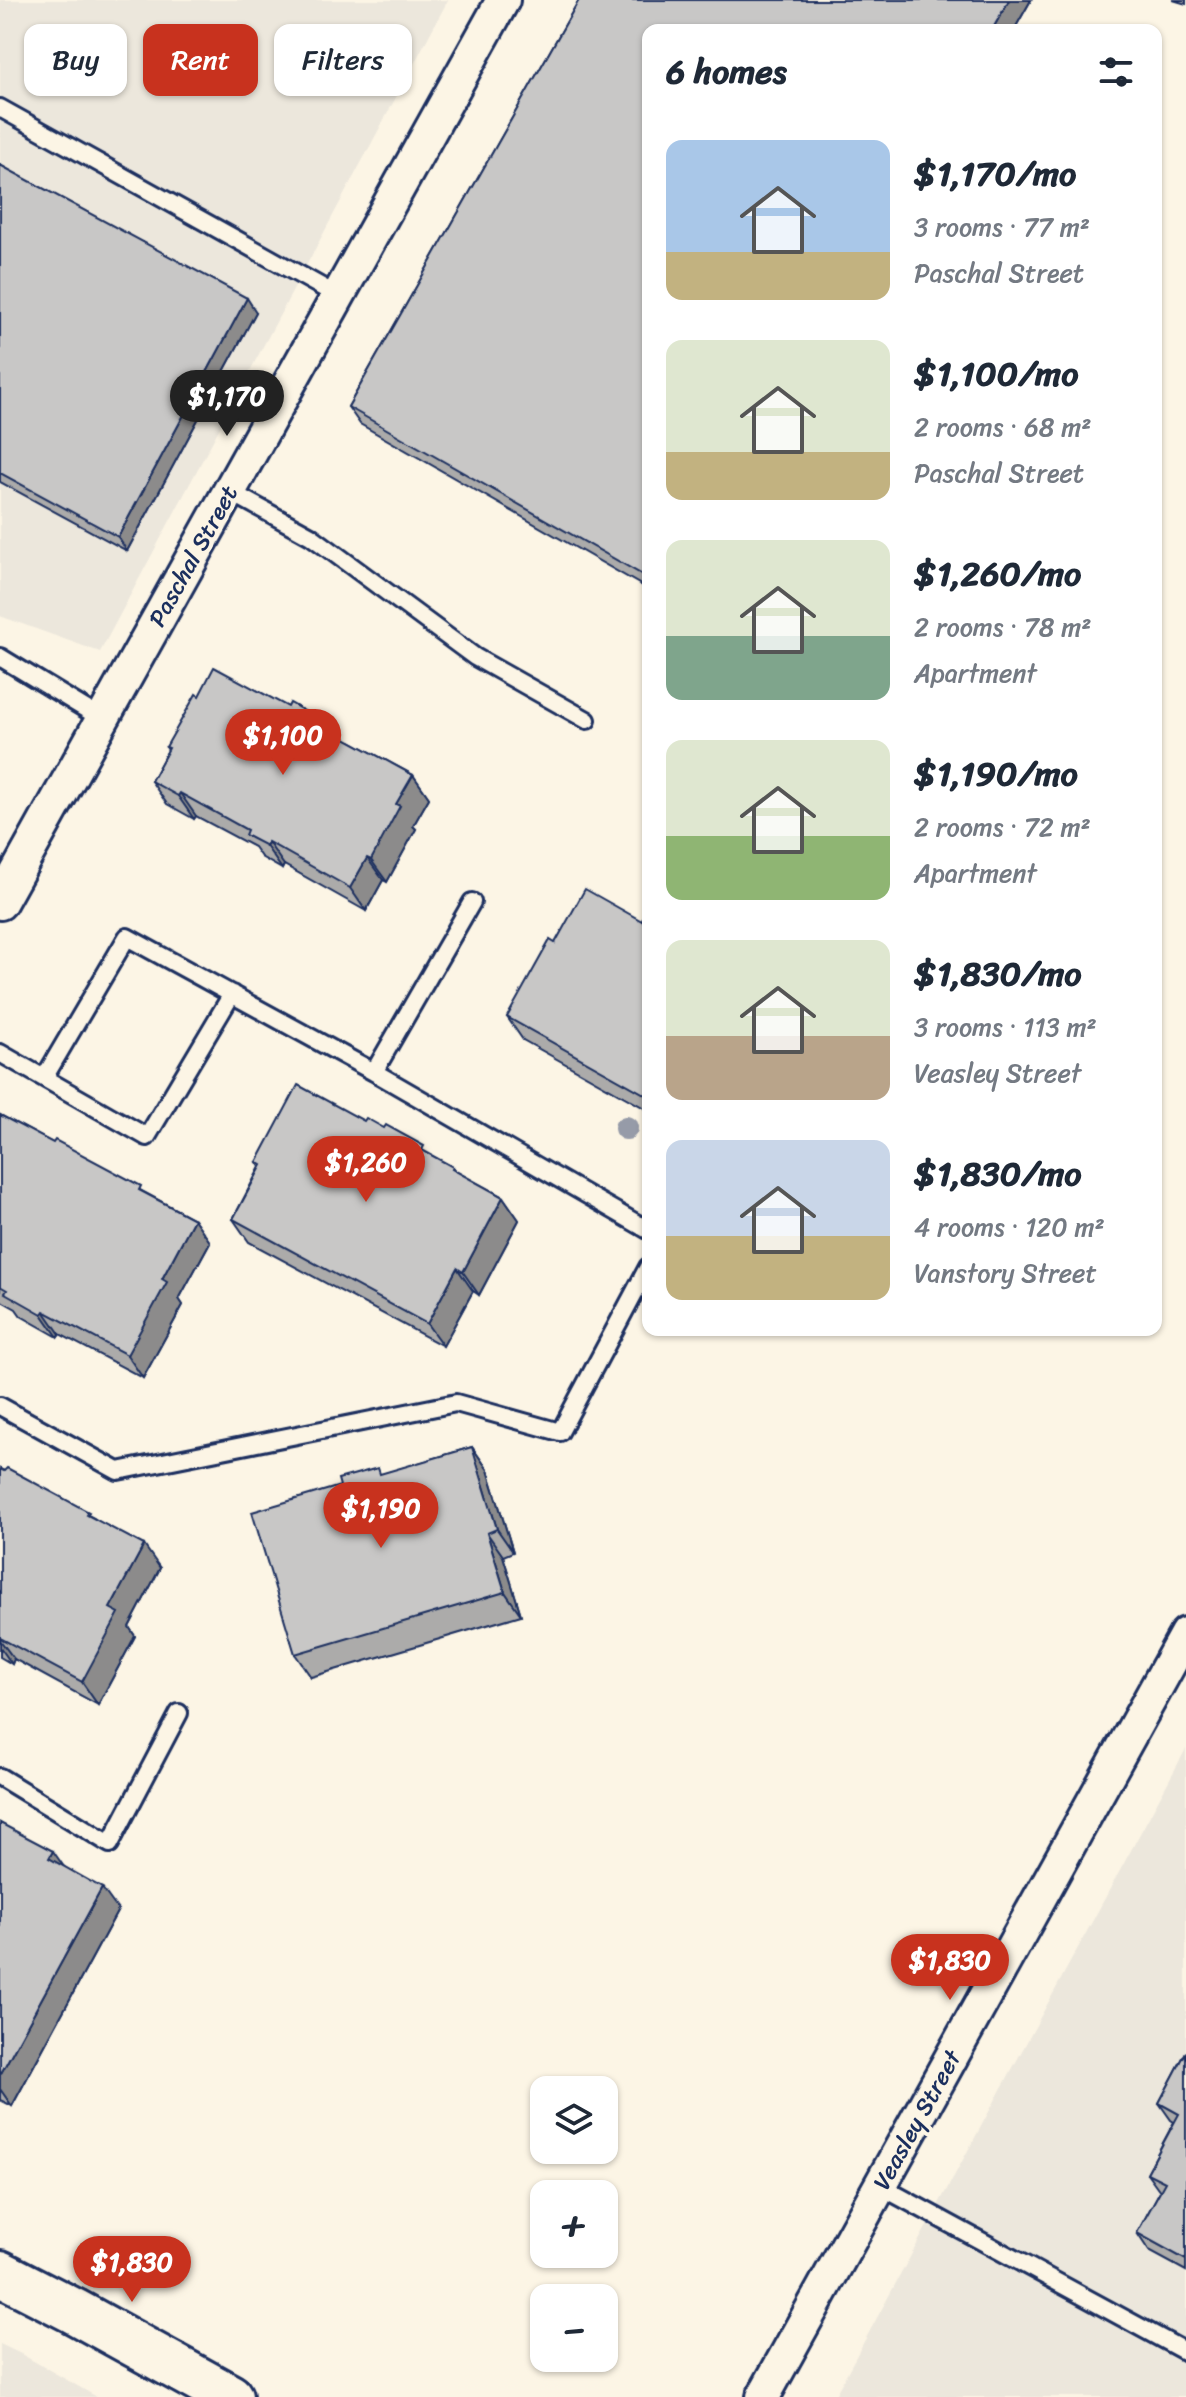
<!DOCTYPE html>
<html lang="en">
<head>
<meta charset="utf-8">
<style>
	:root { --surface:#fff; --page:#f6f6f7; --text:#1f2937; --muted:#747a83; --accent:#c8321e }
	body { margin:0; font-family:Sriracha,sans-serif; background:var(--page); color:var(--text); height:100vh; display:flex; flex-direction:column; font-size:30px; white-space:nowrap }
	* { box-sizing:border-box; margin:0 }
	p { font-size:26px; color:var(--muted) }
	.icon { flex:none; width:44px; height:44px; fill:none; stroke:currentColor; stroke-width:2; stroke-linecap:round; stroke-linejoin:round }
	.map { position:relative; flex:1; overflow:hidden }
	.panel { position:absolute; left:642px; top:24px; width:520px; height:1312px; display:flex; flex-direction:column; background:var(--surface); border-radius:16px; box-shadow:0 2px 6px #0004 }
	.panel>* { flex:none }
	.guide { position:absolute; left:24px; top:24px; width:498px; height:72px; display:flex; gap:16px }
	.buttons { position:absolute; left:530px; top:2076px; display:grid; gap:16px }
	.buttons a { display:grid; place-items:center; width:88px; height:88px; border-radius:16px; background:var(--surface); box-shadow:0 2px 6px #0004; font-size:40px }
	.price { position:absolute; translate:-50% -68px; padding:0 18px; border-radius:28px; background:var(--accent); color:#fff; font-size:26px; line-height:52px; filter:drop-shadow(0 2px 4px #0008) }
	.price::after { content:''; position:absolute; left:50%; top:48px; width:24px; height:18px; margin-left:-12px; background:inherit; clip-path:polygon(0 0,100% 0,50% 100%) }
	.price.active { background:#222; color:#fff }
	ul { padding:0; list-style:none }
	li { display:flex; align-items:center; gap:24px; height:200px; padding:0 24px }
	li span { display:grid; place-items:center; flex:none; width:224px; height:160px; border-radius:16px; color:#555 }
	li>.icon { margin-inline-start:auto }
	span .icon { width:96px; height:96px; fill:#fffc; stroke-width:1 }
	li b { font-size:34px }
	h2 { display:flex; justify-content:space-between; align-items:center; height:96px; padding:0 24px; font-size:34px }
	.chip { padding:0 28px; border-radius:16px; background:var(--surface); box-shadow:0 2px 6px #0004; font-size:28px; line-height:72px }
	.chip.active { background:var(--accent); color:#fff }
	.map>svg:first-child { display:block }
	.built { fill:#ece7dc }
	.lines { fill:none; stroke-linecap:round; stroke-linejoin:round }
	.lane-casing { stroke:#1b2f5e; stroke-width:22 }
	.street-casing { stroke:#1b2f5e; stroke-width:38 }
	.secondary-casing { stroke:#1b2f5e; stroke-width:50 }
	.lane { stroke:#fcf5e5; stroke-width:16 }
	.street { stroke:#fcf5e5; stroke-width:32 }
	.secondary { stroke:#fcf5e5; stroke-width:44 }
	.tree { fill:#969ba8 }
	.wall { fill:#acabaa; stroke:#1b2f5e; stroke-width:2 }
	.shaded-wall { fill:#8c8b8b; stroke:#1b2f5e; stroke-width:2 }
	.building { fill:#c8c7c6; stroke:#1b2f5e; stroke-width:2 }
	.labels { text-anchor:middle; stroke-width:8; stroke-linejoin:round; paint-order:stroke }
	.street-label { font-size:24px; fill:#1b2f5e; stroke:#fcf5e5 }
</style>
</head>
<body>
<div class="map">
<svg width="1186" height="2397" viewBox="0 0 1186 2397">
	<rect width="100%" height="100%" fill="#fcf5e5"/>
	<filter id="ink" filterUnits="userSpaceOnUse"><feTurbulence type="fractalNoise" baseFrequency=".0125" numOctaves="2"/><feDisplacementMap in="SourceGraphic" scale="16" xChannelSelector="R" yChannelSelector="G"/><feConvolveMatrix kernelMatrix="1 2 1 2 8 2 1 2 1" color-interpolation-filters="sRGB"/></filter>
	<g filter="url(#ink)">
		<!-- built -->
		<path class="built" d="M0 0H448L100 652 0 616Z
			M1186 1749V2397H834Z
			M0 2344 21 2354 97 2397H0Z"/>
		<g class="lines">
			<!-- lane casing -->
			<g class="lane-casing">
				<path id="lane" d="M0 108 338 296
					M229 491 311 536 475 657 587 720
					M0 657 102 719
					M472 902 374 1072 648 1230
					M0 1053 147 1137 232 994
					M44 1078 127 937 374 1072
					M0 1406 118 1471 456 1403 560 1432 648 1267
					M0 1777 110 1844 179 1713
					M880 2186 1186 2352"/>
			</g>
			<!-- street casing -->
			<g class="street-casing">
				<path id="street" d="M0 903 503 0
					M763 2397 1186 1634"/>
			</g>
			<!-- secondary casing -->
			<g class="secondary-casing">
				<path id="secondary" d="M0 2273 74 2311 230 2397"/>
			</g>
			<!-- lane -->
			<use href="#lane" class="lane"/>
			<!-- street -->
			<use href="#street" class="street"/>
			<!-- secondary -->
			<use href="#secondary" class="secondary"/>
		</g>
		<!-- trees -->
		<circle class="tree" cx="626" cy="1128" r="12"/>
		<!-- wall -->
		<path class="wall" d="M579 0H1031L1014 30H648V589L360 424 348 407Z
			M1173 0H1186V4Z
			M0 165 256 312 127 551 0 482Z
			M350 741 413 775 429 798 413 826 416 829 387 882 383 880 366 911 284 865 282 869 261 857 254 847 196 816 194 819 167 804 151 781 168 750 166 747Z
			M642 921H648V1110L523 1040 507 1017 555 943Z
			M0 1115 194 1219 210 1242 179 1299 183 1305 143 1378 60 1334 58 1337 21 1316 16 1309 0 1300Z
			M364 1121 453 1167 456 1172 503 1197 519 1220 479 1295 473 1291 443 1346 249 1242 233 1219 260 1167 257 1162Z
			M472 1447 488 1470 513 1552 503 1556 521 1615 311 1677 295 1654 382 1474Z
			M0 1469 94 1518 160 1568 129 1627 135 1636 98 1705 14 1659 12 1664 0 1657Z
			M0 1823 63 1866 118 1910 12 2106 0 2100Z
			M1186 2052V2271L1149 2251 1137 2233 1160 2191 1147 2173 1174 2122 1171 2120 1159 2103Z"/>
		<!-- shaded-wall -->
		<path class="shaded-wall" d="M1009 0H1031L1014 30H992Z
			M247 298 256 312 127 551 118 537Z
			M413 775 429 798 413 826 416 829 387 882 371 860 396 804Z
			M180 793 196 816 194 819 178 796Z
			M268 842 284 865 282 869 266 846Z
			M367 858 383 880 366 911 350 888Z
			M503 1197 519 1220 479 1295 463 1272Z
			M194 1219 210 1242 179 1299 183 1305 143 1378 127 1355 162 1279Z
			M457 1268 473 1291 443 1346 427 1324Z
			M44 1311 60 1334 58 1337 42 1314Z
			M472 1447 488 1470 513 1552 497 1529Z
			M487 1533 503 1556 521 1615 505 1592Z
			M144 1545 160 1568 129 1627 135 1636 98 1705 82 1682 110 1608Z
			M0 1640 14 1659 12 1664 0 1647Z
			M53 1851 69 1874 49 1858Z
			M102 1888 118 1910 12 2106 0 2089V2075Z"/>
		<!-- building -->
		<path class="building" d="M579 0H1009L992 30H648V578L348 407Z
			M0 165 247 298 118 537 0 473Z
			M214 667 288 707 290 703 345 734 343 737 413 775 396 804 400 806 371 860 367 858 350 888 268 842 266 846 245 835 247 830 180 793 178 796 151 781 169 748 166 747 196 694 199 696Z
			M585 889 642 921 643 918 648 921V1096L507 1017 550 940 555 943Z
			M298 1085 364 1121 366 1118 384 1128 386 1125 424 1146 422 1150 453 1167 452 1169 503 1197 463 1272 457 1268 427 1324 233 1219 262 1165 257 1162Z
			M0 1115 53 1143 55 1140 141 1186 139 1190 194 1219 162 1279 167 1282 127 1355 44 1311 42 1314 5 1293 7 1290 0 1286Z
			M472 1447 497 1529 487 1533 505 1592 295 1654 252 1512 340 1486 338 1479 378 1468 380 1474Z
			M7 1468 89 1512 87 1515 144 1545 110 1608 119 1613 82 1682 0 1638V1469L4 1471Z
			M0 1823 53 1851 49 1858 102 1888 0 2075Z
			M1186 2052V2260L1137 2233 1165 2182 1147 2173 1179 2114 1159 2103Z"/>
	</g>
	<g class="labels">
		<!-- street labels -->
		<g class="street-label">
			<text transform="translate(193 556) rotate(-61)" y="8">Paschal Street</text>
			<text transform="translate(917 2120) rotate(-61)" y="8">Veasley Street</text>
		</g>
	</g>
</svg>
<div class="buttons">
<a><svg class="icon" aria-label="layers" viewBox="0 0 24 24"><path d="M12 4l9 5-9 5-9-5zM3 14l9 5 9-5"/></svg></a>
<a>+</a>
<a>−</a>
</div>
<b class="price active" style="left:227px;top:438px">$1,170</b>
<b class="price" style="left:283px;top:777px">$1,100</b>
<b class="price" style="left:366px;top:1204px">$1,260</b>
<b class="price" style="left:381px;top:1550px">$1,190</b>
<b class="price" style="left:950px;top:2002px">$1,830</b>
<b class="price" style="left:132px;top:2304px">$1,830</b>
<div class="guide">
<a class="chip">Buy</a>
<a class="chip active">Rent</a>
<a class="chip">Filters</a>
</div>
<section class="panel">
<h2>6 homes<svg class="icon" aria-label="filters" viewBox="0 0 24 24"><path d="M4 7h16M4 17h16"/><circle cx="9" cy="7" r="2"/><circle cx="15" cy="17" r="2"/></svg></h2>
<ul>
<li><span style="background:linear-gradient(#a9c7e8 70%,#c2b280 0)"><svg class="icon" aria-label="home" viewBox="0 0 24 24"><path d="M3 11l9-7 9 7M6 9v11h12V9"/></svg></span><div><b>$1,170/mo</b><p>3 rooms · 77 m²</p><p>Paschal Street</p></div></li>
<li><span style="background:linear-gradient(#dfe7d0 70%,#c2b280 0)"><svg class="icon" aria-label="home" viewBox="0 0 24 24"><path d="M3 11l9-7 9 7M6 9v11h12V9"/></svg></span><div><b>$1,100/mo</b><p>2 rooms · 68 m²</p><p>Paschal Street</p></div></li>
<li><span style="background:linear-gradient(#dfe7d0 60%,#7fa58c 0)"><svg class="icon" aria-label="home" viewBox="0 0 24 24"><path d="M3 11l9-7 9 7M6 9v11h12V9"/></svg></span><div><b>$1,260/mo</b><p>2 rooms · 78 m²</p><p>Apartment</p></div></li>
<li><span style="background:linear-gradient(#dfe7d0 60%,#8fb573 0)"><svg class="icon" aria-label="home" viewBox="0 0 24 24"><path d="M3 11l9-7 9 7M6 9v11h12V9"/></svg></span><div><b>$1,190/mo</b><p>2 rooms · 72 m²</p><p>Apartment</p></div></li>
<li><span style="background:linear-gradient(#dfe7d0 60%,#b9a48a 0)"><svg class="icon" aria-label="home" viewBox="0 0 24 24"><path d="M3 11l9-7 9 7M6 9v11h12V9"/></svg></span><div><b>$1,830/mo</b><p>3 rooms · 113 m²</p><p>Veasley Street</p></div></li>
<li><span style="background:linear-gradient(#c9d6e8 60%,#c2b280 0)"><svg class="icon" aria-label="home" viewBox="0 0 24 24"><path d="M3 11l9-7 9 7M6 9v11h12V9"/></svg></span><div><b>$1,830/mo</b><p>4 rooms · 120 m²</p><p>Vanstory Street</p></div></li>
</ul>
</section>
</div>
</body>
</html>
